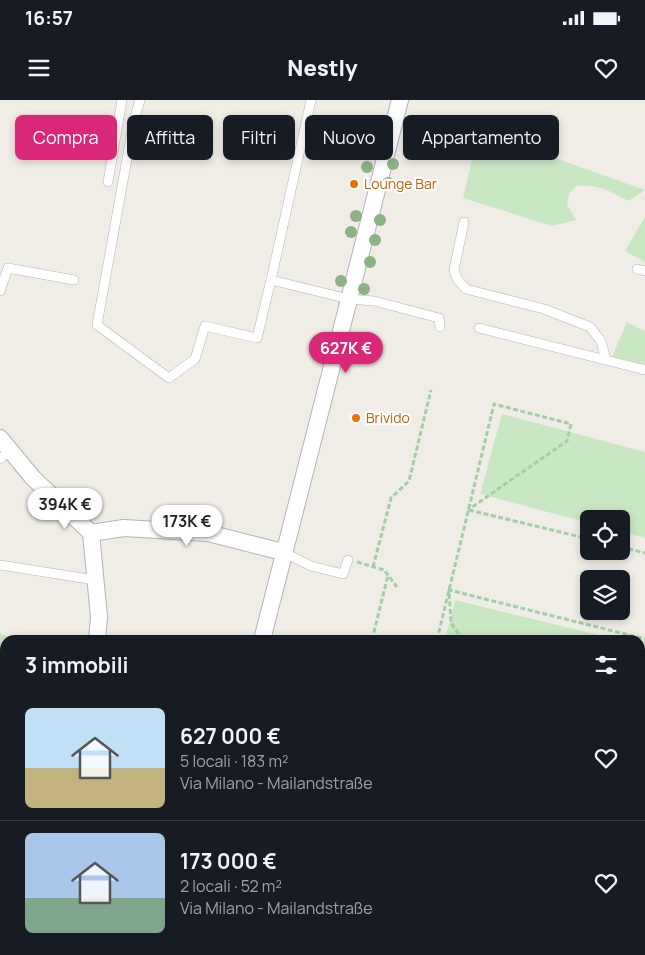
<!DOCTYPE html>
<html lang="it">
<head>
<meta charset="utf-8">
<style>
	:root { --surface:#171b24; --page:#242831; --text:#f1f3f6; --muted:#9ea1a6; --line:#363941; --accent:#db2777 }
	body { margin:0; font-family:Manrope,sans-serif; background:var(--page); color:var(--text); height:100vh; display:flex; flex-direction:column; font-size:19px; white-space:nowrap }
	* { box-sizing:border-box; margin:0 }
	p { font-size:16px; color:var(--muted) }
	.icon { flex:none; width:28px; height:28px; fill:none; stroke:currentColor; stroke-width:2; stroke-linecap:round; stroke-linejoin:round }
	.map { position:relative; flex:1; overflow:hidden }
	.panel { position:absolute; left:0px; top:535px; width:645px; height:320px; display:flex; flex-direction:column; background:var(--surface); border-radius:15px 15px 0 0; box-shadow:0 2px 8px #0003 }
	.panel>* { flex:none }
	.banner { position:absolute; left:15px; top:15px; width:615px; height:45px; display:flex; gap:10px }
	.tools { position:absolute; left:580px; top:410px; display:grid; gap:10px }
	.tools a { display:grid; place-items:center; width:50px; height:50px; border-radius:8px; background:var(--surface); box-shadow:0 2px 8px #0003; font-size:25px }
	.price { position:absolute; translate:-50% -42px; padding:0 11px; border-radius:18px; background:#fff; color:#222; font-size:16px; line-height:32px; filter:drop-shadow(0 1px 2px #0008) }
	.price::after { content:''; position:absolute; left:50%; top:30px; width:15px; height:11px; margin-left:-8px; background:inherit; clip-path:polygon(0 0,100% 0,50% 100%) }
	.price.active { background:var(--accent); color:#fff }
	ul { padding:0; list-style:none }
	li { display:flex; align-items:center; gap:15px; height:125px; padding:0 25px }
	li+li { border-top:1px solid var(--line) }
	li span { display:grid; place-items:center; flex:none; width:140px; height:100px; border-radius:8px; color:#555 }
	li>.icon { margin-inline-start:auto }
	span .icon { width:60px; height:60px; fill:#fffc; stroke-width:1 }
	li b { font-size:21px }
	h2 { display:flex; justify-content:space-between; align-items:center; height:60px; padding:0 25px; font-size:21px }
	.chip { padding:0 18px; border-radius:8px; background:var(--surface); box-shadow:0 2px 8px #0003; font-size:18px; line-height:45px }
	.chip.active { background:var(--accent); color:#fff }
	.status { display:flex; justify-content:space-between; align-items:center; height:35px; padding:0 25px; background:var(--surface); direction:ltr }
	.status svg { height:14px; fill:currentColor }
	header { display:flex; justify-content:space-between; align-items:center; height:65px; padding:0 25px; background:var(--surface); font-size:22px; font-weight:800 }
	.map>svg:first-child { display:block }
	.education { fill:#e3ded8 }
	.green { fill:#cae7c4 }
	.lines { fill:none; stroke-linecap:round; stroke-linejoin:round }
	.service-casing { stroke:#b2b5b9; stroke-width:10 }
	.minor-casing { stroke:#b2b5b9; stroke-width:18 }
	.path { stroke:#a1d0a6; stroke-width:3; stroke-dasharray:5 2.5; stroke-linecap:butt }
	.service { stroke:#fff; stroke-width:9 }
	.minor { stroke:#fff; stroke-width:16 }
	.tree { fill:#8eb185 }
	.food-dot { fill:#e8710a; stroke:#fff; stroke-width:2 }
	.labels { text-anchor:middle; stroke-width:4.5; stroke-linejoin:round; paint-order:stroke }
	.food-label { font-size:14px; fill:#c56008; stroke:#fff; text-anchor:start }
</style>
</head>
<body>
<div class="status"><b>16:57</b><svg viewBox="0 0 49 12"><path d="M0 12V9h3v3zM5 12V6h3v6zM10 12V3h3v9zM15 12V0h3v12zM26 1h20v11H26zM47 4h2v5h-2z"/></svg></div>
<header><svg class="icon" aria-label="menu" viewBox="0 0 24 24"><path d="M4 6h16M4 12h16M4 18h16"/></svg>Nestly<svg class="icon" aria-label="heart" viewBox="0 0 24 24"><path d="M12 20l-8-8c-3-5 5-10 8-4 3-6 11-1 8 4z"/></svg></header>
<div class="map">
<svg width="645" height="855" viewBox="0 0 645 855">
	<rect width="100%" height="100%" fill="#f0ede7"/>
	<!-- education -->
	<path class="education" d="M351 850H500L519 855H350Z"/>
	<!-- green -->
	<path class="green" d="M479 31 645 90 629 101C608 91 601 84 576 86L569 94 567 104 576 120 552 126 463 98Z
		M645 117V162L625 151Z
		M627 222 645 231V264L612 257Z
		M502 314 645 352V438L621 432V419H589V423L480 394Z
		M455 500 619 540H445Z
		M0 534 26 540H5V579L0 578Z
		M640 545 645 546V622L642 634 640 633Z"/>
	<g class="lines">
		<!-- service casing -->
		<g class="service-casing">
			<path id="service" d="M140 0 134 20 97 225 169 278 195 259 205 226 257 238 271 180
				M311 0 271 180 349 199 374 201 439 218 440 227
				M108 82 122 0
				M464 122 454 170 457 179 466 189 544 209 590 227 601 241 606 260
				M637 169 645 171
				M0 191 8 168 74 180
				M479 228 645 270
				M0 359 9 350
				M283 452 311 466 343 474 348 460
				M0 465 95 480
				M0 691H5"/>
		</g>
		<!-- minor casing -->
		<g class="minor-casing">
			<path id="minor" d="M0 338 33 378 91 433 99 517 97 540
				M91 433 124 428 208 433 283 452
				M262 540 400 0
				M640 769 645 749
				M540 850 559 855
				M68 855V850
				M183 855 184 850
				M618 855 619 850"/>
		</g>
		<!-- path -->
		<path class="path" d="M469 410 589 439
			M621 447 645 453
			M357 462 384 470 397 487
			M373 467 391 398 409 381 431 290
			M372 540 388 475
			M437 540C456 461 475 383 494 304L571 324 567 341 468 410
			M463 540 451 523 449 490 645 539
			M0 555 5 556
			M640 562 645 563"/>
		<!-- service -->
		<use href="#service" class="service"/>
		<!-- minor -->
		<use href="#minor" class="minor"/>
	</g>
	<!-- trees -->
	<g class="tree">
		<circle cx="377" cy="24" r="6"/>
		<circle cx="393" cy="64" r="6"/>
		<circle cx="367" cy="67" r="6"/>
		<circle cx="388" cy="83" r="6"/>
		<circle cx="356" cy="116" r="6"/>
		<circle cx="380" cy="120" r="6"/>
		<circle cx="351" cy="132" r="6"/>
		<circle cx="375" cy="140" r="6"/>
		<circle cx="370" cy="162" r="6"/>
		<circle cx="341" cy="181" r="6"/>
		<circle cx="364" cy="189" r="6"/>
	</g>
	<!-- markers -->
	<g class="food-dot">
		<circle cx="354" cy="84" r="5"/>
		<circle cx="356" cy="318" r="5"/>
	</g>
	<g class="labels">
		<!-- food labels -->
		<g class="food-label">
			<text x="364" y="89">Lounge Bar</text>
			<text x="366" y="323">Brivido</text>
		</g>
	</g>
</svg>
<div class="tools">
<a><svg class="icon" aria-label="locate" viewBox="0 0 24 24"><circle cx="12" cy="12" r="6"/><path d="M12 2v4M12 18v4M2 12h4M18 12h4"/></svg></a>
<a><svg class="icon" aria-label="layers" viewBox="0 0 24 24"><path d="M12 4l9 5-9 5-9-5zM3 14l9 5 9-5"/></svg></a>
</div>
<b class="price active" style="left:346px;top:274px">627K €</b>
<b class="price" style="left:65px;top:430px">394K €</b>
<b class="price" style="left:187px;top:447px">173K €</b>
<div class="banner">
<a class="chip active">Compra</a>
<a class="chip">Affitta</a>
<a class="chip">Filtri</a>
<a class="chip">Nuovo</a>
<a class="chip">Appartamento</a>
</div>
<section class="panel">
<h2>3 immobili<svg class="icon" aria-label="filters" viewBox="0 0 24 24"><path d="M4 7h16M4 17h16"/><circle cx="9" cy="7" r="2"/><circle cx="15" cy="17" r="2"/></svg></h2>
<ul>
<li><span style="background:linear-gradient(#bfe0f5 60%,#c2b280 0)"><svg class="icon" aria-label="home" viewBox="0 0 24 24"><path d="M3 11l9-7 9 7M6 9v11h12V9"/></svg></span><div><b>627 000 €</b><p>5 locali · 183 m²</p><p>Via Milano - Mailandstraße</p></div><svg class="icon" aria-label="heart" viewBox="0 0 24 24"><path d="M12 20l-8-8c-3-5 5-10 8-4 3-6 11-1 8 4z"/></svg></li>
<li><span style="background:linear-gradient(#a9c7e8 65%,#7fa58c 0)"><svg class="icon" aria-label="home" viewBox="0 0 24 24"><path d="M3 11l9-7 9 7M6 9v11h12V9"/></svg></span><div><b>173 000 €</b><p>2 locali · 52 m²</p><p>Via Milano - Mailandstraße</p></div><svg class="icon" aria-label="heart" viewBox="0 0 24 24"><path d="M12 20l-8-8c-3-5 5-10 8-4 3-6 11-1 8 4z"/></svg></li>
</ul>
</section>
</div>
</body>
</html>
